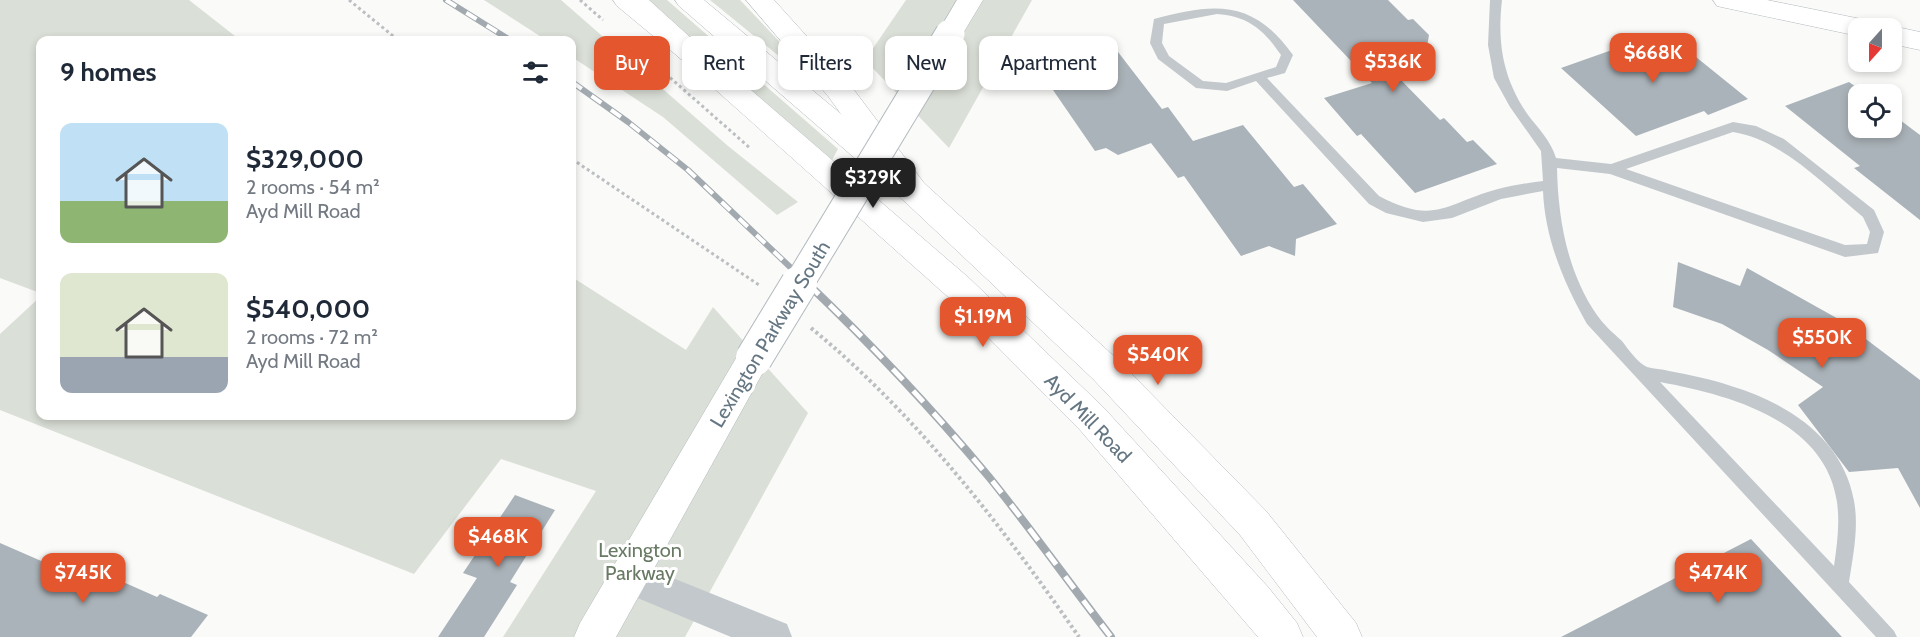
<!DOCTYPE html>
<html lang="en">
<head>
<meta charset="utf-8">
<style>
	:root { --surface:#fff; --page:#f6f6f7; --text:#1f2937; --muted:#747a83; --accent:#e4572e }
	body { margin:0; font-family:Cabin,sans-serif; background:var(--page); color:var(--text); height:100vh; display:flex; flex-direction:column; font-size:22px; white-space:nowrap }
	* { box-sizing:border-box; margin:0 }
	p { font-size:20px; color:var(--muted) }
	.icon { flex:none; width:33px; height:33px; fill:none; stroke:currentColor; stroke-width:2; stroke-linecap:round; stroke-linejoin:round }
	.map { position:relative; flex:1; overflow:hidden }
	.panel { position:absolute; left:36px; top:36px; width:540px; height:384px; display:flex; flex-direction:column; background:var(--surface); border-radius:12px; box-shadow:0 3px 9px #0003 }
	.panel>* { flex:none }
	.hud { position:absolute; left:594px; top:36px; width:570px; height:54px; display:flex; gap:12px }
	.needle { width:39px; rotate:201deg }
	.fabs { position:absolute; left:1848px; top:18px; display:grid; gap:12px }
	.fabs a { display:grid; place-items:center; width:54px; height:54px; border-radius:12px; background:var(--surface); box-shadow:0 3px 9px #0003; font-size:30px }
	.price { position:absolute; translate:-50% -51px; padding:0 14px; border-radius:12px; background:var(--accent); color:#fff; font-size:20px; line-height:39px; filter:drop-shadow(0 2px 3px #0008) }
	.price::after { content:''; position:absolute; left:50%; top:36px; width:18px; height:14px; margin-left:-9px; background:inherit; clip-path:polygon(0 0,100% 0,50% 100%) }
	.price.selected { background:#222; color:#fff }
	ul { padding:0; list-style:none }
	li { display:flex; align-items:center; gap:18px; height:150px; padding:0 24px }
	li span { display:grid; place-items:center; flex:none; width:168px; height:120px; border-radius:12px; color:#555 }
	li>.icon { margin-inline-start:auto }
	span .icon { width:72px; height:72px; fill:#fffc; stroke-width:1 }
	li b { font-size:26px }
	h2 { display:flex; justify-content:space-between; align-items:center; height:72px; padding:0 24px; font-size:26px }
	.tag { padding:0 21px; border-radius:12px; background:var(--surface); box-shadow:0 3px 9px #0003; font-size:21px; line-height:54px }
	.tag.selected { background:var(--accent); color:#fff }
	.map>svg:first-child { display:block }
	.green { fill:#dadfd7 }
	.building { fill:#aab3b9 }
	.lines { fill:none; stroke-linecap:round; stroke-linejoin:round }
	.secondary-casing { stroke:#b3babf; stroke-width:1 }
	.highway-casing { stroke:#b4b9bd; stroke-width:1 }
	.path-far1 { stroke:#bbbfc2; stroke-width:3; stroke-dasharray:3 3; stroke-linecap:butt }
	.path { stroke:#bbbfc2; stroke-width:4; stroke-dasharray:3 3; stroke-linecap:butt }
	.lane { fill:#c3c8cc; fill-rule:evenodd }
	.street { fill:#c3c8cc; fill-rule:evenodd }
	.secondary { fill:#fff; fill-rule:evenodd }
	.highway { fill:#fff; fill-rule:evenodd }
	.rail-far1-casing { stroke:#a2aab0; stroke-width:6 }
	.rail-casing { stroke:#a2aab0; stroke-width:8 }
	.rail-far1 { stroke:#fff; stroke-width:4; stroke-dasharray:12; stroke-linecap:butt }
	.rail { stroke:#fff; stroke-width:5; stroke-dasharray:15; stroke-linecap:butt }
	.secondary-bridge-far1-casing { stroke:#b3babf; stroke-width:31; stroke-linecap:butt }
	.secondary-bridge-casing { stroke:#b3babf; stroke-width:38; stroke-linecap:butt }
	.secondary-bridge-far1 { stroke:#fff; stroke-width:29 }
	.secondary-bridge { stroke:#fff; stroke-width:36 }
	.labels { text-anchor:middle; stroke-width:6; stroke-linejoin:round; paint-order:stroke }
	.street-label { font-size:20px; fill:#657683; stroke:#fff }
	.park-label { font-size:20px; fill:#687a64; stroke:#fff }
</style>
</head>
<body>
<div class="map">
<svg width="1920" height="637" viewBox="0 0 1920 637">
	<rect width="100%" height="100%" fill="#fafaf8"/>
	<!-- green -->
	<path class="green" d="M0 0H189L240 40H40V293L0 278Z
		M484 0H561L728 146 798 202 777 215 663 117 572 57V40H546Z
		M647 0H667L838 149 831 162Z
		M710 0H740L816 80 812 83Z
		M906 0H1032L949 148 865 60Z
		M572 277 686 350 713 307 808 413 685 637H503L596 491 501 459 414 574 0 410V334L40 297V416H572Z"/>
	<!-- building -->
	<path class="building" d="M1293 0H1388L1408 20 1413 19 1429 35 1426 53 1388 78 1396 75 1440 120 1444 118 1467 142 1473 140 1497 164 1415 193 1361 134 1357 136 1324 98 1372 83Z
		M1660 33 1688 55 1691 53 1748 99 1708 115 1704 111 1636 136 1561 68Z
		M1108 39 1162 109 1168 107 1193 141 1243 125 1294 187 1303 184 1337 224 1296 239 1295 256 1269 246 1241 256 1184 176 1178 178 1151 143 1118 155 1106 148 1095 151 1033 61Z
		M1849 82 1866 94H1858V128H1892V114L1920 135V220L1854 168 1860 166 1785 106Z
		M1678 262 1740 286 1747 268 1842 321 1920 380V508L1898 468 1849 472 1798 405 1823 387 1768 350 1722 324 1673 307Z
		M515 495 555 510 510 582 517 585 484 637H438L477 578 463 573Z
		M1751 539 1842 637H1561Z
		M0 543 78 577 87 566 157 597 160 594 208 615 191 637H0Z"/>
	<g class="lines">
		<!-- secondary casing -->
		<g class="secondary-casing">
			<path id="secondary" d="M613 0H643L701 47 969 278 1104 408 1268 587 1297 623 1303 637H1258L1080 430 947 296 681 59 617 6Z
				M746 0H774L848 82 924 183 1117 359 1266 511 1356 623 1362 637H1317L1240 535 1093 379 902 199 828 96Z
				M957 0H983L959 40 950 43 941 40 937 34Z
				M1713 0H1767L1861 19 1870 22 1874 28H1858V36L1726 8 1717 6Z
				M1892 26 1920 32V50L1892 44V28H1883Z
				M754 344 766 348 771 358 616 637H574L580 623 742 348Z"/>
		</g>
		<!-- highway casing -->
		<g class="highway-casing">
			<path id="highway" d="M620 0H649L701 47 705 53 701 59 691 62 681 59Z
				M675 0H704L924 183 928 191 924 199 913 202 902 199 679 6Z"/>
		</g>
		<!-- path-far1 -->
		<path class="path-far1" d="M349 0 398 40
			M580 0 603 20
			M634 46 750 148
			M572 159 759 285"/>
		<!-- path -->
		<path class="path" d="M811 328C916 414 1002 526 1079 637"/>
		<!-- lane -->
		<path class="lane" d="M1490 0H1502C1497 43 1503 79 1528 115 1538 128 1551 141 1556 158L1611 164 1733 122 1756 126 1784 139 1874 210 1884 232 1878 253 1845 257 1610 174 1557 168C1558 218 1567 272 1597 315 1603 324 1613 333 1622 341 1628 349 1638 363 1647 367 1654 369 1662 369 1669 371 1690 375 1711 379 1731 386 1787 403 1843 438 1854 501 1859 527 1853 556 1849 582L1894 631 1897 637H1876L1587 324C1564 283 1545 239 1543 191L1501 199 1452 218 1423 222 1386 213 1369 204 1256 81 1227 91 1196 88 1158 59 1150 43 1154 19C1216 2 1254 0 1293 55L1285 73 1267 78 1379 196C1435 226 1446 203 1498 189 1513 185 1528 183 1543 181L1541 151 1510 107 1494 78 1488 45ZM1217 14C1248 16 1264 30 1281 55L1276 67 1226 83 1203 81 1169 56 1162 43 1164 24ZM1733 132C1783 140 1825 186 1863 217L1870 232 1867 244 1845 245 1626 169ZM1660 382C1729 395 1825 420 1837 502 1840 524 1837 545 1834 566Z"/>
		<!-- street -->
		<path class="street" d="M628 560 787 624 792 637H731L616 589 610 577 616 565Z"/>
		<!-- secondary -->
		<use href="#secondary" class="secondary"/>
		<!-- highway -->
		<use href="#highway" class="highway"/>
		<!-- rail-far1 casing -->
		<g class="rail-far1-casing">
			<path id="rail-far1" d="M446 0 510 40
				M572 82 628 122 688 170 809 285"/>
		</g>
		<!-- rail casing -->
		<g class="rail-casing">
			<path id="rail" d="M808 284C872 345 932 409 989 477 1031 529 1070 584 1111 637"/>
		</g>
		<!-- rail-far1 -->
		<use href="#rail-far1" class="rail-far1"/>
		<!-- rail -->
		<use href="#rail" class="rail"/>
		<!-- secondary-bridge-far1 casing -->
		<g class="secondary-bridge-far1-casing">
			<path id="secondary-bridge-far1" d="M798 285 950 34"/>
		</g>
		<!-- secondary-bridge casing -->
		<g class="secondary-bridge-casing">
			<path id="secondary-bridge" d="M754 358 799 284"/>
		</g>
		<!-- secondary-bridge-far1 -->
		<use href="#secondary-bridge-far1" class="secondary-bridge-far1"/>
		<!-- secondary-bridge -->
		<use href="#secondary-bridge" class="secondary-bridge"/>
	</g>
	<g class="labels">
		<!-- street labels -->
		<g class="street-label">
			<text transform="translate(770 334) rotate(-59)" y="7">Lexington Parkway South</text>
			<text transform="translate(1088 418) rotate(46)" y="7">Ayd Mill Road</text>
		</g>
		<!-- park labels -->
		<g class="park-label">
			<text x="640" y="557">Lexington<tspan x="640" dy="23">Parkway</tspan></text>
		</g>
	</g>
</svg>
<div class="fabs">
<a><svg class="needle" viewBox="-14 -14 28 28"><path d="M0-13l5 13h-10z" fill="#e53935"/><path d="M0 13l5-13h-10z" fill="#747a83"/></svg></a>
<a><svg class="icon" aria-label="locate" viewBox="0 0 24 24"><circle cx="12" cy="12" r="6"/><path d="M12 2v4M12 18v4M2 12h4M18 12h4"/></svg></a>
</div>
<b class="price" style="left:1653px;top:84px">$668K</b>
<b class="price" style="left:1393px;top:93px">$536K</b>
<b class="price selected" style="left:873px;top:209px">$329K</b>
<b class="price" style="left:983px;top:348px">$1.19M</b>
<b class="price" style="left:1822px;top:369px">$550K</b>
<b class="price" style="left:1158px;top:386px">$540K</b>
<b class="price" style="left:498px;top:568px">$468K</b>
<b class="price" style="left:83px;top:604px">$745K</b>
<b class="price" style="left:1718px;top:604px">$474K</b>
<div class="hud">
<a class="tag selected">Buy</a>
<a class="tag">Rent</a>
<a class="tag">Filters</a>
<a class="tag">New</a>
<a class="tag">Apartment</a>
</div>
<section class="panel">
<h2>9 homes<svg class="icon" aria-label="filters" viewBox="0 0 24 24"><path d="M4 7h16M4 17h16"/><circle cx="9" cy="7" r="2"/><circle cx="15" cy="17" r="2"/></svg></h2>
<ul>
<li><span style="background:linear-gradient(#bfe0f5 65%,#8fb573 0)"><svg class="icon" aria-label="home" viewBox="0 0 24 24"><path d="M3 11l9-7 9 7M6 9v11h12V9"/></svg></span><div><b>$329,000</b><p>2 rooms · 54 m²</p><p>Ayd Mill Road</p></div></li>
<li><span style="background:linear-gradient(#dfe7d0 70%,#9aa5b1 0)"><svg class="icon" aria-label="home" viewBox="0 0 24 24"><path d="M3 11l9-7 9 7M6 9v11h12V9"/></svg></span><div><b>$540,000</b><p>2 rooms · 72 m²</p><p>Ayd Mill Road</p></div></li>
</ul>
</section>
</div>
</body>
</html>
